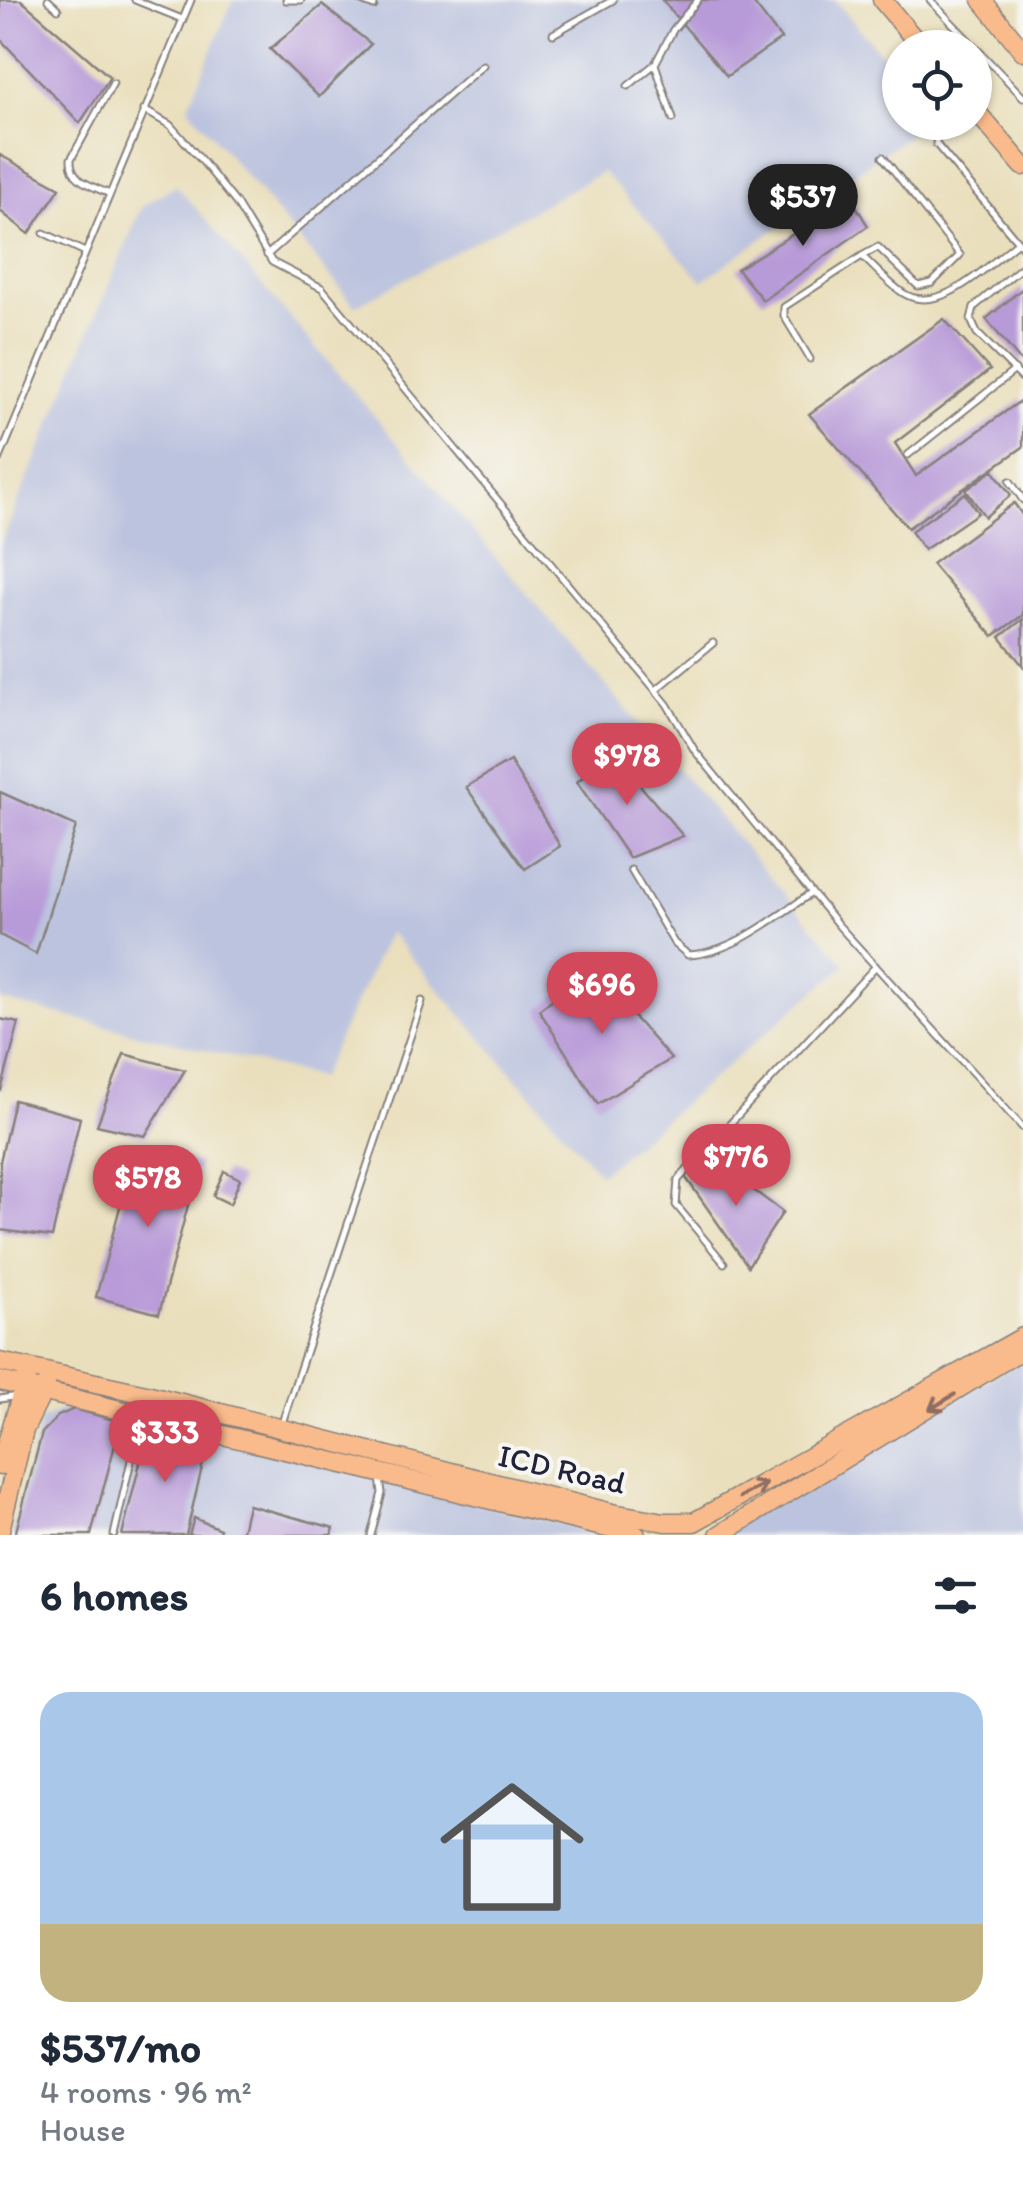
<!DOCTYPE html>
<html lang="en">
<head>
<meta charset="utf-8">
<style>
	:root { --surface:#fff; --page:#f6f6f7; --text:#1f2937; --muted:#747a83; --accent:#d1495b }
	body { margin:0; font-family:Itim,sans-serif; background:var(--page); color:var(--text); height:100vh; display:flex; flex-direction:column; font-size:38px; white-space:nowrap }
	* { box-sizing:border-box; margin:0 }
	p { font-size:32px; color:var(--muted) }
	.icon { flex:none; width:55px; height:55px; fill:none; stroke:currentColor; stroke-width:2; stroke-linecap:round; stroke-linejoin:round }
	.map { position:relative; height:1535px; overflow:hidden }
	.sheet { display:flex; flex-direction:column; background:var(--surface); flex:1 }
	.sheet>* { flex:none }
	.controls { position:absolute; left:882px; top:30px; display:grid; gap:20px }
	.controls a { display:grid; place-items:center; width:110px; height:110px; border-radius:50%; background:var(--surface); box-shadow:0 2px 8px #0004; font-size:50px }
	.price { position:absolute; translate:-50% -85px; padding:0 22px; border-radius:35px; background:var(--accent); color:#fff; font-size:32px; line-height:65px; filter:drop-shadow(0 2px 5px #0008) }
	.price::after { content:''; position:absolute; left:50%; top:60px; width:30px; height:22px; margin-left:-15px; background:inherit; clip-path:polygon(0 0,100% 0,50% 100%) }
	.price.active { background:#222; color:#fff }
	ul { padding:0; list-style:none }
	li { display:grid; align-content:center; gap:20px; height:530px; padding:0 40px }
	li span { display:grid; place-items:center; height:310px; border-radius:30px; color:#555 }
	li>.icon { margin-inline-start:auto }
	span .icon { width:180px; height:180px; fill:#fffc; stroke-width:1 }
	li b { font-size:42px }
	h2 { display:flex; justify-content:space-between; align-items:center; height:120px; padding:0 40px; font-size:42px }
	.map>svg:first-child { display:block }
	.industrial { fill:#bcc3de }
	.building { fill:#b79ad8 }
	.lines { fill:none; stroke-linecap:round; stroke-linejoin:round }
	.service-casing { stroke:#86807c; stroke-width:9 }
	.primary-casing { stroke:#86807c; stroke-width:21 }
	.trunk-casing { stroke:#86807c; stroke-width:21 }
	.service { stroke:#fff; stroke-width:5 }
	.primary { stroke:#fabb8c; stroke-width:18 }
	.trunk { stroke:#fabb8c; stroke-width:18 }
	.oneway { stroke:#8e6e64 }
	.labels { text-anchor:middle; stroke-width:8; stroke-linejoin:round; paint-order:stroke }
	.street-label { font-size:32px; fill:#22223b; stroke:#f6f6f2 }
</style>
</head>
<body>
<div class="map">
<svg width="1023" height="1535" viewBox="0 0 1023 1535">
	<rect width="100%" height="100%" fill="#f6f6f2"/>
	<filter id="ink" filterUnits="userSpaceOnUse"><feTurbulence type="fractalNoise" baseFrequency=".01" numOctaves="2"/><feDisplacementMap in="SourceGraphic" scale="20" xChannelSelector="R" yChannelSelector="G"/><feConvolveMatrix kernelMatrix="1 2 1 2 8 2 1 2 1" color-interpolation-filters="sRGB"/></filter>
	<filter id="wash" filterUnits="userSpaceOnUse"><feTurbulence type="fractalNoise" baseFrequency=".0048" numOctaves="4" result="noise"/><feDisplacementMap in="SourceGraphic" scale="40" xChannelSelector="R" yChannelSelector="G"/><feGaussianBlur stdDeviation="2.25" result="paint"/><feColorMatrix in="noise" values="0 0 0 0 0 0 0 0 0 0 0 0 0 0 0 0 0 1.4 0 .05"/><feComposite in="paint" operator="in"/></filter>
	<g filter="url(#wash)">
		<rect width="100%" height="100%" fill="#eadfbc"/>
		<!-- industrial -->
		<path class="industrial" d="M233 0H835L900 76V122L926 123 702 281 603 172 355 306 188 107Z
			M176 185 846 965 600 1174 389 932 320 1078 0 1000V545L142 206Z
			M1023 1360V1535H700Z
			M72 1404 607 1535H11L41 1420Z"/>
		<g id="blocks">
			<!-- building -->
			<path class="building" d="M0 0H21L110 77 80 123 0 39Z
				M662 0H751L781 39 727 76Z
				M322 5 371 44 319 97 270 49Z
				M0 155 60 188 29 234 0 211Z
				M851 198 868 226 763 300 737 269Z
				M1023 288V364L986 319Z
				M944 319 990 370 895 443 916 476 1023 399V447L908 528 809 414Z
				M993 470 1011 495 985 517 966 490Z
				M965 493 978 513 924 550 911 531Z
				M1014 503 1023 516V615L993 636 932 564Z
				M1023 619V666L1000 637Z
				M611 751 683 836 629 858 577 782Z
				M510 761 560 846 525 869 466 787Z
				M0 792 76 826 36 954 0 935Z
				M591 969 671 1059 598 1104 539 1010Z
				M0 1019 19 1023 1 1091H0Z
				M124 1054 185 1070 145 1136 97 1125Z
				M14 1100 80 1118 52 1237 0 1230V1162Z
				M136 1147 199 1164 159 1314 96 1297Z
				M717 1163 783 1212 748 1266 684 1175Z
				M224 1171 240 1179 230 1204 213 1196Z
				M74 1409 121 1422 91 1535H15L42 1433 58 1416Z
				M149 1427 208 1442 186 1535H122Z
				M248 1505 334 1528 332 1535H241Z
				M194 1518 220 1529 219 1535H189Z"/>
		</g>
	</g>
	<g filter="url(#ink)">
		<use href="#blocks" fill-opacity="0" stroke="#86807c" stroke-width="2.5"/>
		<g class="lines">
			<!-- service casing -->
			<g class="service-casing">
				<path id="service" d="M48 0 58 9
					M135 0 182 19
					M286 0H301
					M359 0 374 6
					M930 0 1023 97
					M553 34 613 0
					M655 64 673 119
					M628 86 655 64 673 30 698 0
					M144 110 170 125 203 162 236 203 272 262 322 288 667 704 695 751 839 926 1023 1128
					M950 122 937 134 936 144 1023 248
					M110 194C92 186 70 181 71 159L113 83
					M44 233 85 252
					M267 255 483 65
					M862 256 878 247 918 286 932 283 960 255 883 157
					M1023 266 974 307 971 320 977 333 1023 379
					M810 359 784 316V307L862 256C875 268 888 283 903 293 941 317 991 262 1018 242
					M908 455 1015 370
					M0 458 191 0
					M1010 481 1023 500
					M656 690 713 643
					M631 870 674 943 688 955C733 953 775 917 812 893
					M724 1263 676 1205 678 1180 876 966
					M0 1399 17 1396
					M281 1426 422 1001
					M114 1535 140 1421
					M371 1535 382 1493 380 1478"/>
			</g>
			<!-- primary casing -->
			<g class="primary-casing">
				<path id="primary" d="M882 0 922 48
					M975 110 1023 166
					M0 1362 146 1394 612 1513 665 1522H694L1023 1337
					M0 1381 636 1535
					M0 1466 27 1376
					M0 1530 24 1430 46 1385
					M719 1535 1023 1349"/>
			</g>
			<!-- trunk casing -->
			<g class="trunk-casing">
				<path id="trunk" d="M982 0 1023 51"/>
			</g>
			<!-- service -->
			<use href="#service" class="service"/>
			<!-- primary -->
			<use href="#primary" class="primary"/>
			<!-- trunk -->
			<use href="#trunk" class="trunk"/>
		</g>
		<!-- one-way arrows -->
		<defs><path id="oneway-shaft" d="M-6 0H5M1.5-3L5.5 0L1.5 3" fill="none" stroke-width="1.6" stroke-linecap="round" stroke-linejoin="round" transform="scale(2.5)"/></defs>
		<g class="oneway">
			<use href="#oneway-shaft" transform="translate(942 1402) rotate(149)"/>
			<use href="#oneway-shaft" transform="translate(753 1490) rotate(-29)"/>
		</g>
	</g>
	<g class="labels">
		<!-- street labels -->
		<g class="street-label">
			<text transform="translate(562 1469) rotate(13)" y="11">ICD Road</text>
		</g>
	</g>
</svg>
<div class="controls">
<a><svg class="icon" aria-label="locate" viewBox="0 0 24 24"><circle cx="12" cy="12" r="6"/><path d="M12 2v4M12 18v4M2 12h4M18 12h4"/></svg></a>
</div>
<b class="price active" style="left:803px;top:249px">$537</b>
<b class="price" style="left:627px;top:808px">$978</b>
<b class="price" style="left:602px;top:1037px">$696</b>
<b class="price" style="left:736px;top:1209px">$776</b>
<b class="price" style="left:148px;top:1230px">$578</b>
<b class="price" style="left:165px;top:1485px">$333</b>
</div>
<section class="sheet">
<h2>6 homes<svg class="icon" aria-label="filters" viewBox="0 0 24 24"><path d="M4 7h16M4 17h16"/><circle cx="9" cy="7" r="2"/><circle cx="15" cy="17" r="2"/></svg></h2>
<ul>
<li><span style="background:linear-gradient(#a9c7e8 75%,#c2b280 0)"><svg class="icon" aria-label="home" viewBox="0 0 24 24"><path d="M3 11l9-7 9 7M6 9v11h12V9"/></svg></span><div><b>$537/mo</b><p>4 rooms · 96 m²</p><p>House</p></div></li>
</ul>
</section>
</body>
</html>
